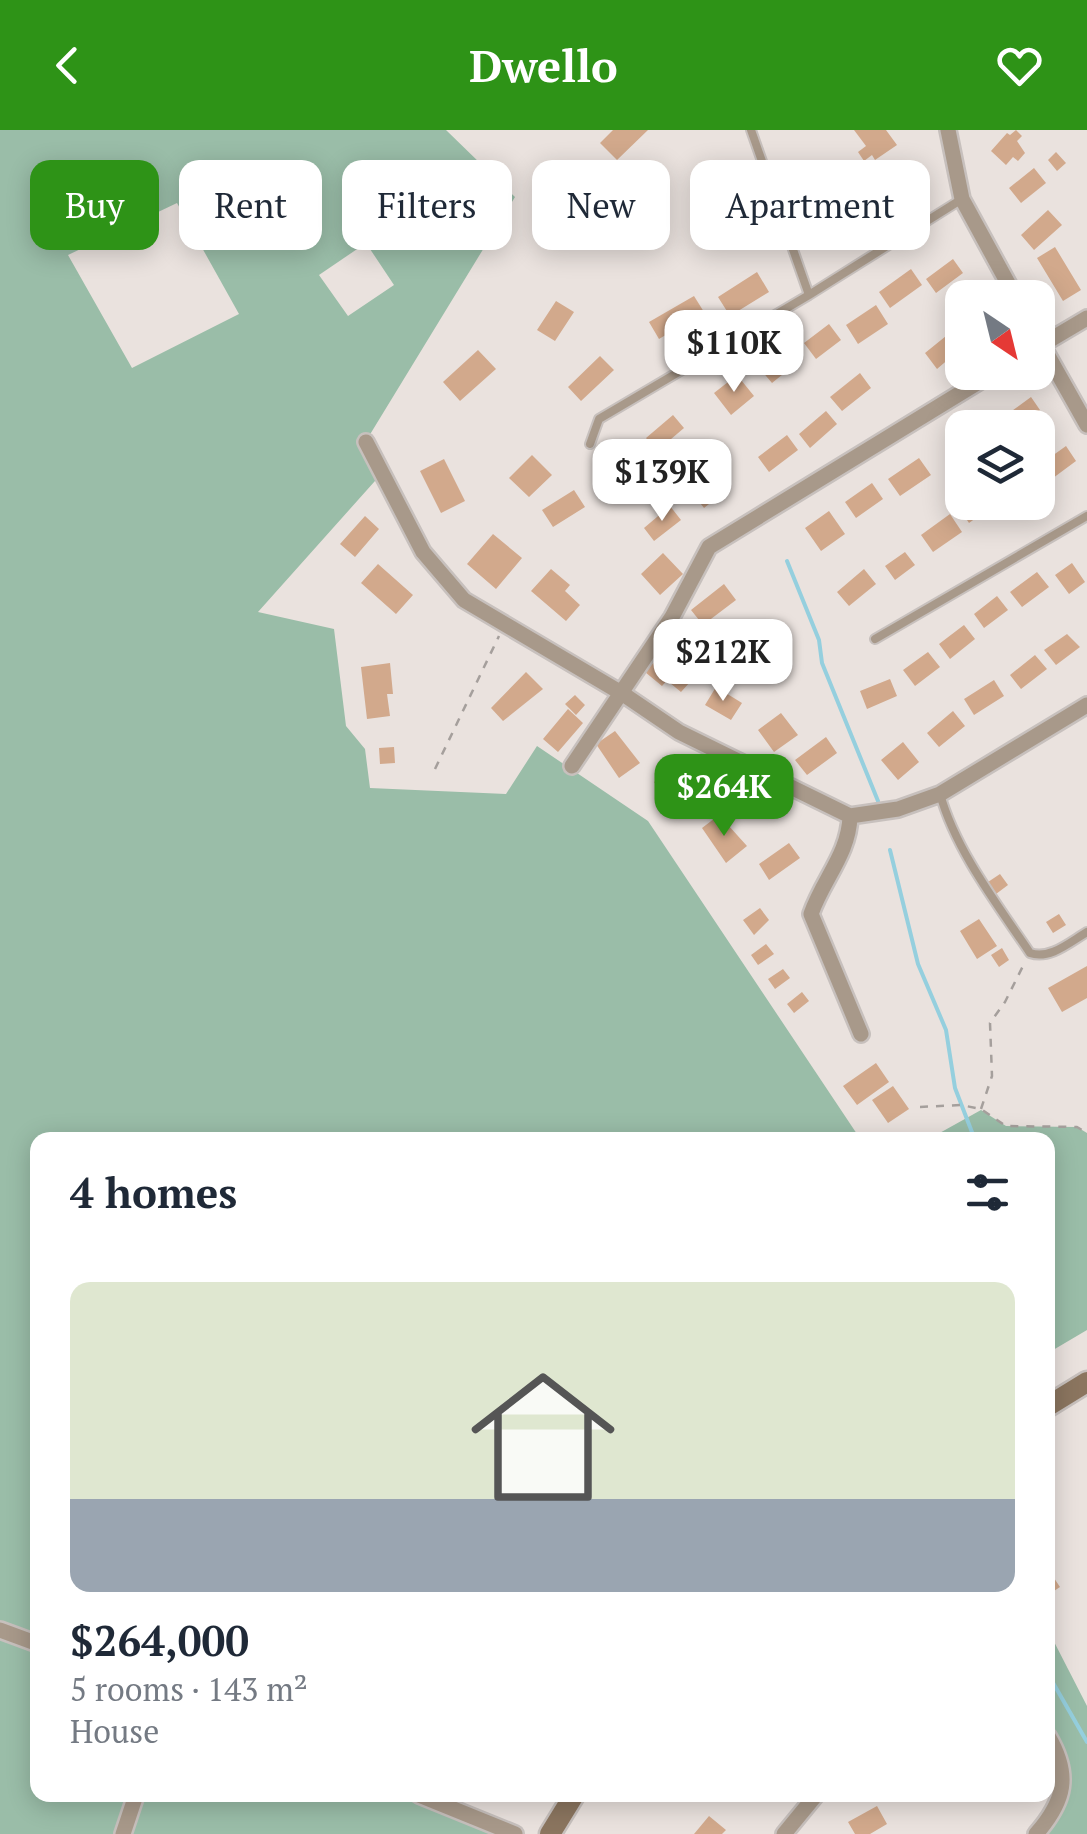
<!DOCTYPE html>
<html lang="en">
<head>
<meta charset="utf-8">
<style>
	:root { --surface:#fff; --page:#f2f2f3; --text:#1f2937; --muted:#747a83; --accent:#2e9317 }
	body { margin:0; font-family:"PT Serif",serif; background:var(--page); color:var(--text); height:100vh; display:flex; flex-direction:column; font-size:38px; white-space:nowrap }
	* { box-sizing:border-box; margin:0 }
	p { font-size:32px; color:var(--muted) }
	.icon { flex:none; width:55px; height:55px; fill:none; stroke:currentColor; stroke-width:2; stroke-linecap:round; stroke-linejoin:round }
	.map { position:relative; flex:1; overflow:hidden }
	.side { position:absolute; left:30px; top:1002px; width:1025px; height:670px; display:flex; flex-direction:column; background:var(--surface); border-radius:20px; box-shadow:0 5px 25px #0003 }
	.side>* { flex:none }
	.hud { position:absolute; left:30px; top:30px; width:1028px; height:90px; display:flex; gap:20px }
	.needle { width:65px; rotate:145deg }
	.controls { position:absolute; left:945px; top:150px; display:grid; gap:20px }
	.controls a { display:grid; place-items:center; width:110px; height:110px; border-radius:20px; background:var(--surface); box-shadow:0 5px 25px #0003; font-size:50px }
	.price { position:absolute; translate:-50% -85px; padding:0 22px; border-radius:20px; background:#fff; color:#222; font-size:32px; line-height:65px; filter:drop-shadow(0 2px 5px #0008) }
	.price::after { content:''; position:absolute; left:50%; top:60px; width:30px; height:22px; margin-left:-15px; background:inherit; clip-path:polygon(0 0,100% 0,50% 100%) }
	.price.current { background:var(--accent); color:#fff }
	ul { padding:0; list-style:none }
	li { display:grid; align-content:center; gap:20px; height:530px; padding:0 40px }
	li span { display:grid; place-items:center; height:310px; border-radius:20px; color:#555 }
	li>.icon { margin-inline-start:auto }
	span .icon { width:180px; height:180px; fill:#fffc; stroke-width:1 }
	li b { font-size:42px }
	h2 { display:flex; justify-content:space-between; align-items:center; height:120px; padding:0 40px; font-size:42px }
	.tag { padding:0 35px; border-radius:20px; background:var(--surface); box-shadow:0 5px 25px #0003; font-size:35px; line-height:90px }
	.tag.current { background:var(--accent); color:#fff }
	header { display:flex; justify-content:space-between; align-items:center; height:130px; padding:0 40px; background:var(--accent); color:#fff; font-size:45px; font-weight:700 }
	.map>svg:first-child { display:block }
	.green { fill:#9abda8; fill-rule:evenodd }
	.lines { fill:none; stroke-linecap:round; stroke-linejoin:round }
	.stream { stroke:#95cfde; stroke-width:4 }
	.building { fill:#d2a98c }
	.lane-casing { stroke:#c7c0bd; stroke-width:12 }
	.street-casing { stroke:#c7c0bd; stroke-width:20 }
	.secondary-casing { stroke:#c7c0bd; stroke-width:25 }
	.path { stroke:#a59f9c; stroke-width:2.5; stroke-dasharray:8 8; stroke-linecap:butt }
	.lane { stroke:#a8998a; stroke-width:8 }
	.street { stroke:#a8998a; stroke-width:15 }
	.secondary { stroke:#8b755f; stroke-width:20 }
</style>
</head>
<body>
<header><svg class="icon" aria-label="back" viewBox="0 0 24 24"><path d="M15 5l-7 7 7 7"/></svg>Dwello<svg class="icon" aria-label="heart" viewBox="0 0 24 24"><path d="M12 20l-8-8c-3-5 5-10 8-4 3-6 11-1 8 4z"/></svg></header>
<div class="map">
<svg width="1087" height="1704" viewBox="0 0 1087 1704">
	<rect width="100%" height="100%" fill="#eae2de"/>
	<!-- green -->
	<path class="green" d="M0 0H446L515 67 366 311 383 342 258 482 334 499 346 596 365 619 370 658 506 664 537 616 648 691 861 1010H38V1665H419L515 1704H0ZM177 73 239 184 132 238 68 125ZM366 113 394 155 348 186 319 145Z
		M981 980 1006 996 1077 997 1087 1003V1200L1048 1223V1010H927Z
		M1048 1500 1087 1576V1704H1036L1049 1689 1062 1631 1048 1606Z"/>
	<g class="lines">
		<!-- stream -->
		<path class="stream" d="M787 431 819 510 822 533 878 671
			M890 720 918 834 946 900 955 958 975 1010
			M1048 1544 1087 1612"/>
	</g>
	<!-- building -->
	<path class="building" d="M613 0H648L617 30 600 13Z
		M854 0H886L897 15 875 30 872 25 864 31 858 22 866 16Z
		M1016 0 1022 6 1017 11 1025 23 1018 31 1013 27 1006 35 991 21 1007 3 1010 5Z
		M1056 22 1066 33 1057 41 1048 30Z
		M1034 38 1046 53 1021 73 1009 58Z
		M906 41 917 59 885 79 873 61Z
		M827 72 846 105 821 119 803 86Z
		M1048 80 1062 95 1034 120 1021 105Z
		M1055 117 1081 160 1063 171 1037 128Z
		M953 129 963 143 936 163 926 149Z
		M911 139 922 155 890 178 879 162Z
		M757 142 769 162 730 186 718 167Z
		M694 166 704 182 659 209 649 192Z
		M556 171 574 182 555 211 537 200Z
		M876 175 888 194 858 214 846 195Z
		M829 194 841 210 816 229 804 213Z
		M946 206 958 221 937 239 925 223Z
		M787 218 798 232 772 253 760 239Z
		M478 220 496 239 460 271 443 252Z
		M600 226 614 240 581 271 568 257Z
		M860 243 871 258 842 281 830 267Z
		M737 245 754 266 731 285 714 263Z
		M1031 267 1040 280 1018 296 1009 283Z
		M826 281 837 294 810 318 799 304Z
		M673 285 684 298 657 321 646 308Z
		M787 305 798 320 769 342 758 327Z
		M1066 316 1076 331 1049 351 1038 336Z
		M643 323 659 347 622 366 611 351 625 342 621 337Z
		M532 325 552 345 529 367 509 348Z
		M919 328 931 345 900 366 888 349Z
		M444 329 465 371 441 383 420 341Z
		M711 345 716 351 721 348 726 355 722 359 724 362 704 378 691 361Z
		M872 353 883 369 856 388 845 372Z
		M574 360 585 377 553 397 542 380Z
		M967 372H998L969 393 959 378Z
		M670 376 681 390 654 411 644 398Z
		M829 381 845 404 821 421 805 398Z
		M950 384 962 402 933 422 921 405Z
		M365 386 379 399 355 427 340 414Z
		M493 404 522 428 496 459 467 434Z
		M905 422 915 435 895 450 885 436Z
		M663 423 683 444 660 465 641 444Z
		M1072 433 1085 452 1069 464 1055 445Z
		M378 434 413 465 396 484 361 453Z
		M551 439 570 455 565 461 580 475 566 491 531 461Z
		M864 439 876 454 849 476 837 462Z
		M1037 442 1049 457 1022 477 1010 462Z
		M724 454 736 470 703 495 691 480Z
		M997 466 1008 480 984 498 974 484Z
		M964 495 975 509 950 529 939 514Z
		M1067 504 1080 517 1056 535 1044 520Z
		M677 516 690 530 698 521 709 531 681 562 670 553 679 543 676 540 662 556 645 542 654 532 658 536Z
		M928 522 940 537 915 556 903 540Z
		M1035 525 1047 539 1021 559 1010 545Z
		M390 533 393 564H387L390 586 367 589 361 537Z
		M526 542 543 559 503 591 491 578Z
		M890 549 897 566 867 579 860 561Z
		M994 550 1004 566 974 585 964 569Z
		M716 557 742 573 731 590 705 575Z
		M575 565 585 575 576 585 565 574Z
		M568 579 583 593 558 622 543 609Z
		M953 581 965 596 939 617 927 603Z
		M781 583 798 605 774 622 758 600Z
		M615 601 640 633 619 648 596 614Z
		M826 607 837 623 807 645 795 630Z
		M903 612 919 632 898 650 881 630Z
		M394 617 395 633 380 634 379 618Z
		M671 640 692 669 674 681 654 652Z
		M719 685 747 716 726 733 702 698Z
		M789 713 800 728 769 750 759 734Z
		M1000 744 1008 755 996 764 988 752Z
		M760 778 769 790 754 805 743 790Z
		M1059 784 1066 795 1053 803 1046 792Z
		M979 789 997 816 977 829 960 801Z
		M766 814 774 824 758 835 751 825Z
		M1002 818 1009 830 999 837 991 825Z
		M1087 836V868L1062 882 1048 858Z
		M783 839 790 848 775 859 768 849Z
		M802 862 809 871 794 883 787 874Z
		M876 933 889 952 857 975 843 956Z
		M893 956 909 979 888 993 872 970Z
		M1048 1439 1060 1457 1048 1465Z
		M877 1676 887 1694 870 1704H855L848 1692Z
		M709 1686 726 1700 722 1704H694Z"/>
	<g class="lines">
		<!-- lane casing -->
		<g class="lane-casing">
			<path id="lane" d="M751 0 809 165
				M590 314 599 289 809 165 962 69
				M875 509 1087 386
				M940 664C956 721 997 774 1030 823 1050 830 1070 812 1087 802"/>
		</g>
		<!-- street casing -->
		<g class="street-casing">
			<path id="street" d="M948 0 962 69 1016 168
				M1038 208 1087 295
				M1038 217 1087 188
				M366 312 423 422 464 470 623 564 679 602 850 686 898 679 940 664 1087 575
				M572 636 672 487 709 417 995 242
				M850 686C849 724 823 749 811 784L861 904
				M0 1500 38 1514
				M419 1665 515 1704
				M123 1704 136 1665
				M784 1704 816 1665
				M1036 1704C1065 1671 1071 1645 1048 1606"/>
		</g>
		<!-- secondary casing -->
		<g class="secondary-casing">
			<path id="secondary" d="M1048 1276 1087 1252
				M550 1704 574 1665"/>
		</g>
		<!-- path -->
		<path class="path" d="M435 639 499 506
			M920 977 961 975 981 979 1006 996 1077 997 1087 1003
			M981 979 992 946 990 893 1005 872 1024 834"/>
		<!-- lane -->
		<use href="#lane" class="lane"/>
		<!-- street -->
		<use href="#street" class="street"/>
		<!-- secondary -->
		<use href="#secondary" class="secondary"/>
	</g>
</svg>
<div class="controls">
<a><svg class="needle" viewBox="-14 -14 28 28"><path d="M0-13l5 13h-10z" fill="#e53935"/><path d="M0 13l5-13h-10z" fill="#747a83"/></svg></a>
<a><svg class="icon" aria-label="layers" viewBox="0 0 24 24"><path d="M12 4l9 5-9 5-9-5zM3 14l9 5 9-5"/></svg></a>
</div>
<b class="price" style="left:734px;top:265px">$110K</b>
<b class="price" style="left:662px;top:394px">$139K</b>
<b class="price" style="left:723px;top:574px">$212K</b>
<b class="price current" style="left:724px;top:709px">$264K</b>
<div class="hud">
<a class="tag current">Buy</a>
<a class="tag">Rent</a>
<a class="tag">Filters</a>
<a class="tag">New</a>
<a class="tag">Apartment</a>
</div>
<section class="side">
<h2>4 homes<svg class="icon" aria-label="filters" viewBox="0 0 24 24"><path d="M4 7h16M4 17h16"/><circle cx="9" cy="7" r="2"/><circle cx="15" cy="17" r="2"/></svg></h2>
<ul>
<li><span style="background:linear-gradient(#dfe7d0 70%,#9aa5b1 0)"><svg class="icon" aria-label="home" viewBox="0 0 24 24"><path d="M3 11l9-7 9 7M6 9v11h12V9"/></svg></span><div><b>$264,000</b><p>5 rooms · 143 m²</p><p>House</p></div></li>
</ul>
</section>
</div>
</body>
</html>
